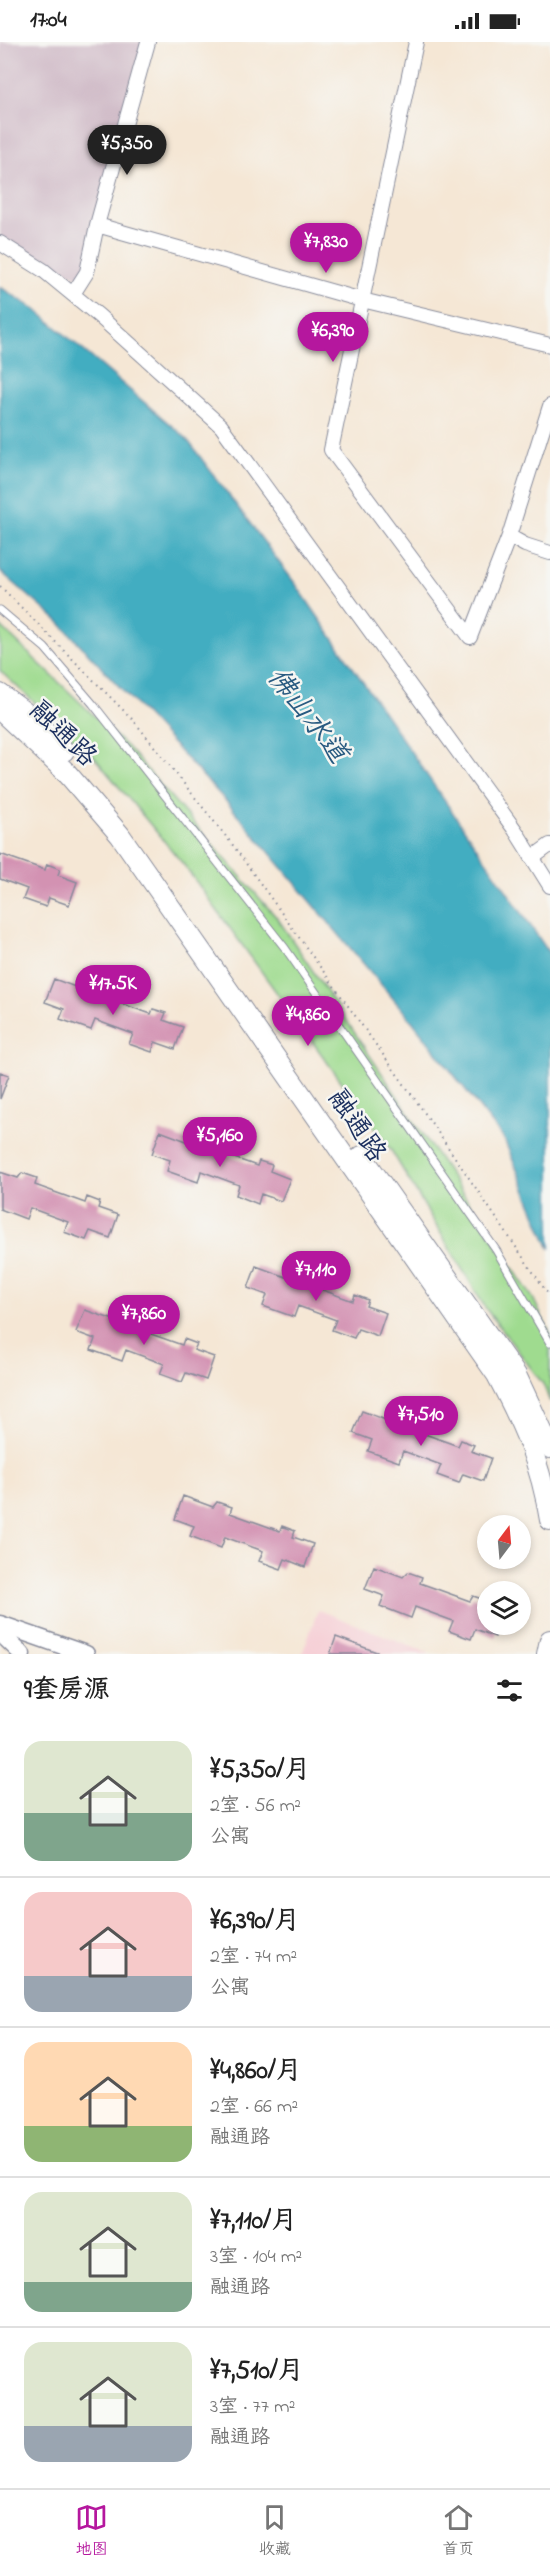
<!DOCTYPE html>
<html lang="zh">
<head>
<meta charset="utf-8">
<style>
	:root { --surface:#fff; --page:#f6f6f6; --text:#222; --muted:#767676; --line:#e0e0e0; --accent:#b5179e }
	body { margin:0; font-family:"Indie Flower","LXGW WenKai TC",sans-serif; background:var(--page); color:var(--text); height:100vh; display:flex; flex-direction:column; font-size:22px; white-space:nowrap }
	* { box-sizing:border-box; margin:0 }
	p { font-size:20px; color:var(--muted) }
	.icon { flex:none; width:33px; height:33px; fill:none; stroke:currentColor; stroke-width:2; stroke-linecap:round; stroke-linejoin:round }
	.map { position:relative; height:1612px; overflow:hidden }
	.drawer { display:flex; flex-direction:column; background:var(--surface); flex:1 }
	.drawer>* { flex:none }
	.needle { width:39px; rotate:16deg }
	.buttons { position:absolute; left:477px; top:1473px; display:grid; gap:12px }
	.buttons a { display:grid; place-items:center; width:54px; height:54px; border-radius:50%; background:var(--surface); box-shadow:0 3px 9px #0003; font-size:30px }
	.price { position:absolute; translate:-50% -51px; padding:0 14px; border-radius:21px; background:var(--accent); color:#fff; font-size:20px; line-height:39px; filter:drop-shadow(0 2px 3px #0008) }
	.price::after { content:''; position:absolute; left:50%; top:36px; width:18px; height:14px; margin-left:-9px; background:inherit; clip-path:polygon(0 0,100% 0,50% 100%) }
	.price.active { background:#222; color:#fff }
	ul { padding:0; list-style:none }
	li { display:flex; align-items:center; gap:18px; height:150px; padding:0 24px }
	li+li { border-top:2px solid var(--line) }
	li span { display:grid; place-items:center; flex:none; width:168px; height:120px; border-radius:18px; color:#555 }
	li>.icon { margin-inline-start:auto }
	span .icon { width:72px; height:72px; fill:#fffc; stroke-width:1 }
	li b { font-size:26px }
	h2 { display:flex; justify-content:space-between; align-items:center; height:72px; padding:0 24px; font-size:26px }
	.status { display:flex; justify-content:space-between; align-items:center; height:42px; padding:0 30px; background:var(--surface); direction:ltr }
	.status svg { height:16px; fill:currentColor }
	.dock { display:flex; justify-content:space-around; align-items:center; height:84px; border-top:2px solid var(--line); background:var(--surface); font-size:16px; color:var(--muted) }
	.dock a { display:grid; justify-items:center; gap:3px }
	.dock .active { color:var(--accent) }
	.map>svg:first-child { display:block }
	.built { fill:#f6cfd6 }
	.industrial { fill:#d1bdc9 }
	.green { fill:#9fdb8f; stroke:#5d8576; stroke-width:1.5 }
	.water { fill:#42adc1; stroke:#2e6e90; stroke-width:1.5 }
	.building { fill:#d392b2 }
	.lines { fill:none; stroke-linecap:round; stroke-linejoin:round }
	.service-casing { stroke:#888b9a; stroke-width:9 }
	.minor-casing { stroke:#888b9a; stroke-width:16 }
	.tertiary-casing { stroke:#888b9a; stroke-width:19 }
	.secondary-casing { stroke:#888b9a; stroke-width:22 }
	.path { stroke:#888b9a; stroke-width:2; stroke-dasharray:1.5 4.5; stroke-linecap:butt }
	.service { stroke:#fff; stroke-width:7 }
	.minor { stroke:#fff; stroke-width:14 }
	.tertiary { stroke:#fff; stroke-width:16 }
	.secondary { stroke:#fff; stroke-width:20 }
	.labels { text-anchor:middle; stroke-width:5; stroke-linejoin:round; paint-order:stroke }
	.street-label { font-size:27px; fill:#1b2f5e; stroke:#f6f6f2 }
	.water-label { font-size:28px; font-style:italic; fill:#295b81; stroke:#f6f6f2 }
</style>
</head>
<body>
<div class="status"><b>17:04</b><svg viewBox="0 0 49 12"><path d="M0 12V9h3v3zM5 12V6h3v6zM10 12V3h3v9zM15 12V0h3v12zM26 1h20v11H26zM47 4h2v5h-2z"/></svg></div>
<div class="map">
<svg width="550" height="1612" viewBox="0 0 550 1612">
	<rect width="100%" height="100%" fill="#f6f6f2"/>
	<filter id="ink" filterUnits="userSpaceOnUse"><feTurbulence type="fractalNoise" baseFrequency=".0167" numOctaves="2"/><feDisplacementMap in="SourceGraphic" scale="12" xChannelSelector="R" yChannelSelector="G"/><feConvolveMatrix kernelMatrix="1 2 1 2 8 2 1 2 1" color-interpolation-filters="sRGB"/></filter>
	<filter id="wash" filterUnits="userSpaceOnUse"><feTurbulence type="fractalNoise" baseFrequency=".008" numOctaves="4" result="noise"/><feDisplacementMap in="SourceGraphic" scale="24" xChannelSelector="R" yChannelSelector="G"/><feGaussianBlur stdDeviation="1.35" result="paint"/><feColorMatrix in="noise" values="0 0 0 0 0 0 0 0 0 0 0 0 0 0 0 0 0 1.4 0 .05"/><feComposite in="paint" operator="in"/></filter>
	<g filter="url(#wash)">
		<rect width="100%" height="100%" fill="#f5e7d5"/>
		<!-- built -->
		<path class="built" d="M318 1568 432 1612H302Z"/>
		<!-- industrial -->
		<path class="industrial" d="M0 0H148L88 239 0 200Z"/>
		<!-- green -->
		<path class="green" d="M0 584 127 705 278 877 533 1256 550 1292V1360L543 1342 486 1267 391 1108 184 823 94 715 0 629Z"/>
		<!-- water -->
		<path class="water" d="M0 245 35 267 186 396 297 544 550 912V1207L504 1097 412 979 225 758 59 580 0 529Z"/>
		<g id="blocks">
			<!-- building -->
			<path class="building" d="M0 812 45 828 47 822 60 827 58 833 77 840 69 863 49 856 46 865 23 857 27 847 0 837Z
				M54 937 83 948 88 943 102 948 100 954 151 972 153 967 166 971 163 978 183 985 175 1007 155 1000 152 1010 129 1002 133 992 95 978 91 988 60 977 64 967 45 960Z
				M0 1030 9 1033 0 1057Z
				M160 1089 189 1100 194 1094 209 1100 206 1106 257 1124 259 1119 272 1123 270 1129 290 1137 281 1159 261 1152 258 1162 236 1153 239 1143 201 1129 198 1140 167 1129 170 1118 152 1112Z
				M0 1130 18 1136 22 1131 37 1136 35 1143 85 1161 87 1155 100 1160 98 1166 118 1173 110 1196 90 1189 86 1198 64 1190 68 1180 30 1166 26 1177 0 1167Z
				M256 1224 286 1235 290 1229 305 1234 303 1241 353 1259 355 1253 368 1258 366 1264 386 1271 378 1294 358 1287 354 1296 332 1288 336 1278 298 1264 294 1275 263 1264 267 1253 248 1246Z
				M85 1268 114 1278 118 1273 133 1278 131 1285 182 1303 184 1297 197 1302 194 1308 214 1315 206 1338 186 1331 182 1340 160 1332 164 1322 126 1308 122 1319 91 1308 95 1297 76 1290Z
				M362 1369 391 1380 396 1374 410 1379 408 1386 458 1404 461 1398 474 1403 471 1409 491 1416 483 1439 463 1432 459 1441 437 1433 441 1423 403 1409 399 1420 368 1409 372 1398 353 1391Z
				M183 1454 213 1465 217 1460 232 1465 230 1471 280 1489 282 1484 295 1489 293 1495 313 1502 305 1525 285 1517 281 1527 259 1519 263 1509 225 1495 221 1506 190 1494 194 1484 175 1477Z
				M374 1524 403 1535 408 1530 422 1535 420 1541 470 1559 473 1554 485 1558 483 1565 488 1566V1582H499L495 1595 475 1587 471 1597 449 1589 453 1579 415 1565 411 1576 380 1564 384 1554 365 1547Z
				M336 1595 382 1612H330Z"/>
		</g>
	</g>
	<g filter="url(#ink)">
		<use href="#blocks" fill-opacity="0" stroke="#888b9a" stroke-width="1.5"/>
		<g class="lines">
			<!-- service casing -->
			<g class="service-casing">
				<path id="service" d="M0 568 45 606 93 662 285 906 496 1208 550 1301"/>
			</g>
			<!-- minor casing -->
			<g class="minor-casing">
				<path id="minor" d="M416 0 331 408 470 595
					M97 183 362 258 550 303
					M0 201 43 228 99 274 221 384 515 788 550 844
					M73 252 87 230 97 183 148 0
					M509 494 525 503 550 511
					M470 595 509 494 550 364
					M532 816 550 803"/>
			</g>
			<!-- tertiary casing -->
			<g class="tertiary-casing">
				<path id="tertiary" d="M0 1582 86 1612
					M0 1591 22 1612"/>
			</g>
			<!-- secondary casing -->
			<g class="secondary-casing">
				<path id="secondary" d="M0 652 34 677 64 709
					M0 668 66 730 120 793 497 1333C523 1382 541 1422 550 1478
					M362 1114 516 1333 550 1406
					M547 1612 550 1598"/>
			</g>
			<!-- path -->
			<path class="path" d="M0 544 134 679 232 802 422 1067 550 1255"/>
			<!-- service -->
			<use href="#service" class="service"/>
			<!-- minor -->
			<use href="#minor" class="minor"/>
			<!-- tertiary -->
			<use href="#tertiary" class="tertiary"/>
			<!-- secondary -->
			<use href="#secondary" class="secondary"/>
		</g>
	</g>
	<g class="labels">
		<!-- street labels -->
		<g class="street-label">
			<text transform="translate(64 691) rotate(44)" y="9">融通路</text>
			<text transform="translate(358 1083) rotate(56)" y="9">融通路</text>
		</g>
		<!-- water labels -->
		<g class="water-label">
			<text transform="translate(309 672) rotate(52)" y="10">佛山水道</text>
		</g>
	</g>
</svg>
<div class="buttons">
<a><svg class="needle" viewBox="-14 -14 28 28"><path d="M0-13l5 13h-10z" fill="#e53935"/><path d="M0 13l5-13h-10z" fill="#767676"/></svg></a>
<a><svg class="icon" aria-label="layers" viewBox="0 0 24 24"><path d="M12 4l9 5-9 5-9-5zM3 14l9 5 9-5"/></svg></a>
</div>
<b class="price active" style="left:127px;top:134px">¥5,350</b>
<b class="price" style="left:326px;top:232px">¥7,830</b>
<b class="price" style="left:333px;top:321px">¥6,390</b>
<b class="price" style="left:113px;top:974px">¥17.5K</b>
<b class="price" style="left:308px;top:1005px">¥4,860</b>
<b class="price" style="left:220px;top:1126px">¥5,160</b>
<b class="price" style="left:316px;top:1260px">¥7,110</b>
<b class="price" style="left:144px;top:1304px">¥7,860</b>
<b class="price" style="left:421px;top:1405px">¥7,510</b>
</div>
<section class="drawer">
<h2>9套房源<svg class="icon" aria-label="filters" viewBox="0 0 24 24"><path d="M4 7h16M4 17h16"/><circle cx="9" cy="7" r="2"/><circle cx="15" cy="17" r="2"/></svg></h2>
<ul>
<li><span style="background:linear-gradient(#dfe7d0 60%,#7fa58c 0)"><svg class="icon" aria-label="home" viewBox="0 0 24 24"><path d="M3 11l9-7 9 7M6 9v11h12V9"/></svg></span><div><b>¥5,350/月</b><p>2室 · 56 m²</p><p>公寓</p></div></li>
<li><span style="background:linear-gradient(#f6c9c9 70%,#9aa5b1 0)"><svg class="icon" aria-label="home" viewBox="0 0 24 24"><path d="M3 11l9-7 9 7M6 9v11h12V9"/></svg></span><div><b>¥6,390/月</b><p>2室 · 74 m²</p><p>公寓</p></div></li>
<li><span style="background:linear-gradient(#ffd9b3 70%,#8fb573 0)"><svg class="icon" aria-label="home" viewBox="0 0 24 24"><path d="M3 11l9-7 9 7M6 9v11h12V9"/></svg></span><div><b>¥4,860/月</b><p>2室 · 66 m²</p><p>融通路</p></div></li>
<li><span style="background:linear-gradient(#dfe7d0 75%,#7fa58c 0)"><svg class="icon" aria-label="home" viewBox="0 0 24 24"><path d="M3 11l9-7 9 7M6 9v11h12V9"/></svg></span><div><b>¥7,110/月</b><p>3室 · 104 m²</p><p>融通路</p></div></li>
<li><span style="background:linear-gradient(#dfe7d0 70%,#9aa5b1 0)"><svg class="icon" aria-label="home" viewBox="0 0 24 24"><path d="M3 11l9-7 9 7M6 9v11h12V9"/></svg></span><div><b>¥7,510/月</b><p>3室 · 77 m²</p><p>融通路</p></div></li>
</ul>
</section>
<nav class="dock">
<a class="active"><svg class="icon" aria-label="map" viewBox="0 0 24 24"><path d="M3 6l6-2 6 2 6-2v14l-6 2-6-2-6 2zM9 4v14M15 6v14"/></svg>地图</a>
<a><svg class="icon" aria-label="saved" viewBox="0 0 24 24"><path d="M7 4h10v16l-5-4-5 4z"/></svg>收藏</a>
<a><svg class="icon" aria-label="home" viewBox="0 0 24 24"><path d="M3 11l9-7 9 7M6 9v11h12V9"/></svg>首页</a>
</nav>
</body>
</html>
